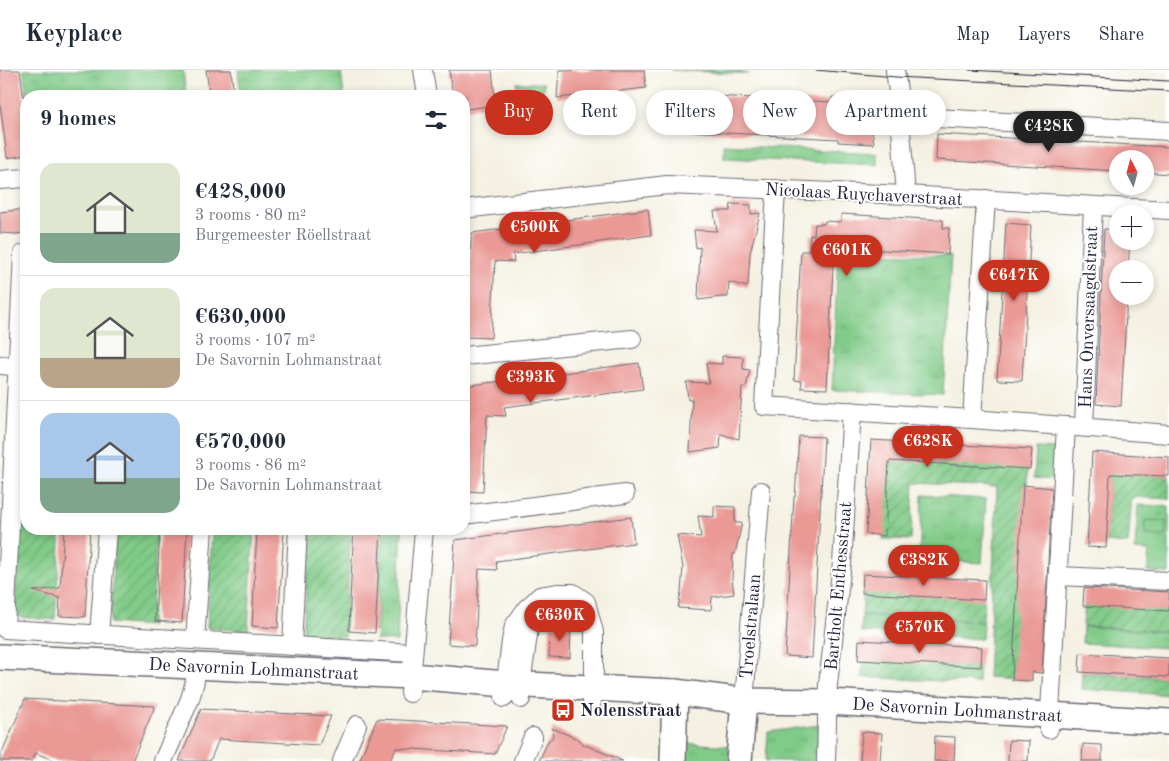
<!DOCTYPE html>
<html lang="en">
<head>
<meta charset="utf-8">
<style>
	:root { --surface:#fff; --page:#f2f2f3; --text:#1f2937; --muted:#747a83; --line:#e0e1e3; --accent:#c8321e }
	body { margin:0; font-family:"Old Standard TT",serif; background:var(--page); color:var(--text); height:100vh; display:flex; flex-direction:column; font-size:19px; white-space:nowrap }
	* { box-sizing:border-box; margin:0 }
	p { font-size:16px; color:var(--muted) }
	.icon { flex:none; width:28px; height:28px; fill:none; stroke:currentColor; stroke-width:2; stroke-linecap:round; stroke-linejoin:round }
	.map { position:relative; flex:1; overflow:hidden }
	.drawer { position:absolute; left:20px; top:20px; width:450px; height:445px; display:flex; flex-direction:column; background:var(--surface); border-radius:20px; box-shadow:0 2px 8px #0003 }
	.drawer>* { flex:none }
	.top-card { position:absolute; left:485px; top:20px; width:475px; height:45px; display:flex; gap:10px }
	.needle { width:32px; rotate:354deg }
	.buttons { position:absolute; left:1109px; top:80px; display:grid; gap:10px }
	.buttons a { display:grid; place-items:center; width:45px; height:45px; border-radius:50%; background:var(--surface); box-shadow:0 2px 8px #0003; font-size:25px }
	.price { position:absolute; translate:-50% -42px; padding:0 11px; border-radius:18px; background:var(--accent); color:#fff; font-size:16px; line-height:32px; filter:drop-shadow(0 1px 2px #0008) }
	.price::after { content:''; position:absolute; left:50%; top:30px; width:15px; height:11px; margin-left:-8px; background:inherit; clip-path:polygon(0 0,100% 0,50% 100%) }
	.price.current { background:#222; color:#fff }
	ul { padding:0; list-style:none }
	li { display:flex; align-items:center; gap:15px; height:125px; padding:0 20px }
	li+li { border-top:1px solid var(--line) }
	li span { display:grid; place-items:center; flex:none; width:140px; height:100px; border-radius:15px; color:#555 }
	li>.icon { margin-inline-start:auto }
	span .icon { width:60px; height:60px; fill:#fffc; stroke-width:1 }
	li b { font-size:21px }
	h2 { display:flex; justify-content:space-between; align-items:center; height:60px; padding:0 20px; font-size:21px }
	.chip { padding:0 18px; border-radius:22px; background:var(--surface); box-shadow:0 2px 8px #0003; font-size:18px; line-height:45px }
	.chip.current { background:var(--accent); color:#fff }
	header { display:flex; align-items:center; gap:30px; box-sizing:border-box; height:70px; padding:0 25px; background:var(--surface); border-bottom:1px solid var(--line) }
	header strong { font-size:24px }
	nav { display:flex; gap:28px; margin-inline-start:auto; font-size:18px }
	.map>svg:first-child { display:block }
	.grass { fill:url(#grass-tufts); stroke:#527662 }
	.garden { fill:url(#garden-furrows); stroke:#527662 }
	.pitch { fill:#81cb88; stroke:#527662 }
	.building { fill:#ea9994 }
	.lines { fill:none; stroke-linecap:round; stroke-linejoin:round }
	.street-casing { stroke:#6c6a75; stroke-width:20 }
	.secondary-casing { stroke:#6c6a75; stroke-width:28 }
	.street { stroke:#fff; stroke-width:18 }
	.secondary { stroke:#fff; stroke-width:25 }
	.tram { stroke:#22223b; stroke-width:1 }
	.labels { text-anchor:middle; stroke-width:4; stroke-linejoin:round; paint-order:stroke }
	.street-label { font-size:18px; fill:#22223b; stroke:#fff }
	.poi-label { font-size:18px; font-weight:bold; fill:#22223b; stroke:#fff; text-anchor:start }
</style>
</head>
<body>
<header>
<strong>Keyplace</strong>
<nav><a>Map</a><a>Layers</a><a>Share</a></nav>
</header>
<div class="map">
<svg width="1169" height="691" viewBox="0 0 1169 691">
	<defs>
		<pattern id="grass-tufts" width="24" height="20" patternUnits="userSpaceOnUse" patternTransform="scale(1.25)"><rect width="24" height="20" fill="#81cb88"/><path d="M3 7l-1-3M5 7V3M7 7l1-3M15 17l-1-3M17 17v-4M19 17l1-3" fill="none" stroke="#6fae76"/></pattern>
		<pattern id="garden-furrows" width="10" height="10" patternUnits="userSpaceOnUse" patternTransform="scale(1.25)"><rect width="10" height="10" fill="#81cb88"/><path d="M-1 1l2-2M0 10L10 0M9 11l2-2" fill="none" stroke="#6fae76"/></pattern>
	</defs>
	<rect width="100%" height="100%" fill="#fff"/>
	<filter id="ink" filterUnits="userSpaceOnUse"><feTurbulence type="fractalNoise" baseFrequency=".02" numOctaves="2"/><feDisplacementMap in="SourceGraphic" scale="10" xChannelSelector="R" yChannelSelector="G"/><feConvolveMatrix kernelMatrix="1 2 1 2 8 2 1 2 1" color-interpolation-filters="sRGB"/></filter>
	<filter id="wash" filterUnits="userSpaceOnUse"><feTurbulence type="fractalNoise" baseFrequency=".0096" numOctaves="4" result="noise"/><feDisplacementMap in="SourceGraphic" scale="20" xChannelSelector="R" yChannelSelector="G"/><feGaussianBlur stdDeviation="1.12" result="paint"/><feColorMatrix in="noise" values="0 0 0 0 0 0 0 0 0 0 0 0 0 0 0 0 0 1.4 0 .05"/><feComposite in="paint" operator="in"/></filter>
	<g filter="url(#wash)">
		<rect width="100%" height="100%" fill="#f4f1e2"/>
		<!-- grass -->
		<path class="grass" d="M23 0H183L186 26H27Z
			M238 0H341L344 26H241Z
			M672 0H732L748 4Z
			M516 13H544L543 30 519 34Z
			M724 75 876 83 878 95 724 88Z
			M838 181 951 186 943 325 832 320Z
			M1036 378 1056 379 1055 410 1034 408Z
			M922 425 986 429 982 493 919 489Z
			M1138 435 1169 436V503L1147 502 1149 481 1135 480Z
			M382 459H402L397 571 376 570Z
			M862 545 983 552 982 569 861 562Z
			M1083 556 1169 562V578L1082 573Z
			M819 655 817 691H766L768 662Z
			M682 673 735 676 734 691H681Z"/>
		<!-- garden -->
		<path class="garden" d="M26 340V459H61L55 550 14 547Z
			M888 386 1028 395 1016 609 988 607 997 417 914 413 911 470 883 469Z
			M1110 403 1169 406V429L1132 427 1128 474 1106 472Z
			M116 459H157L151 556 110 553Z
			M212 459H254L248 561 207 558Z
			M310 459H351L345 567 303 564Z
			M864 520 984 527 983 552 862 545Z
			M1085 534 1169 538V562L1083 556Z
			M863 589 979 595 978 613 862 607Z
			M1082 603 1169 608V625L1081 619Z"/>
		<!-- pitch -->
		<path class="pitch" d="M1145 450 1166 451 1165 466 1145 465Z"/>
		<g id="blocks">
			<!-- building -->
			<path class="building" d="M0 0H20L26 46V85L7 88 0 33Z
				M206 0H231L234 26H210Z
				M449 0H492L496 35 467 39 466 26H453Z
				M559 0H644L646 18 557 28Z
				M694 25 832 32V27L868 29 874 74 838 72V69L691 61Z
				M937 64 1169 77V104L1145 102V89H1118V101L936 90Z
				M731 134 751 135V144L760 143 750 183 748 216 747 217 729 212 728 227H722L698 230 700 177 696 178 694 160 717 161 714 141H730Z
				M26 139V163L15 164 0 163V142Z
				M648 139 651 165 513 184 514 192 495 191 491 268 465 267 467 214 472 163Z
				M841 144 943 150V158H949L948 184 834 177 827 319 801 318 802 311 794 310 801 181H809L810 165H814L815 154H824L825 151 841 152Z
				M1006 153 1031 155 1022 311 997 310Z
				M1104 159 1118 160V171H1130L1128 199H1118V226H1127L1121 336 1096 334Z
				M722 286 743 287V299L750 300 746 317H742L739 369 721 364 720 378 690 382 692 329 688 330 686 312 709 313 706 293 722 294Z
				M639 293 643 319 504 337 506 346 487 345 483 422 464 421V316Z
				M799 366 824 367 812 588 785 586 794 427H795Z
				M871 370 1032 379 1030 399 889 391 885 466 866 464Z
				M1092 382 1169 387V406L1110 404 1106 478 1087 477Z
				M1023 415 1052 418 1042 603 1032 602V611L1012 610Z
				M714 436 735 437V453H742L735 484H733L732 509 734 524 712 527 711 540 678 538 681 522 683 497 677 465 701 467 698 446 714 447Z
				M631 447 634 473 496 491 497 500 479 499 475 576 448 574 455 470Z
				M64 459H90L85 547 59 546 60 528 33 521 60 518Z
				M160 459H187L182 553 155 551Z
				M257 459H284L278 558 252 556Z
				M354 459H381L375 563 349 561 351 508Z
				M863 504 985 510 984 530 862 523Z
				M1084 518 1169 522V541L1083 536Z
				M550 555 571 556 570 588 549 587Z
				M859 570 982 577 981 597 858 590Z
				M1080 583 1169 588V607L1079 602Z
				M25 629 135 635 155 636 132 691 62 690V691H55L36 683 32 691H0V687Z
				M201 639 238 641 331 646 319 675 219 669 210 691H179Z
				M377 649 400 650 507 656 495 684 396 678 390 691H359Z
				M552 658 580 670 583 674 623 691H539L548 671 553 667Z
				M862 662 882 663 880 691H860Z
				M935 666 955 667 954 691H934Z
				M1009 670 1029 671 1028 691H1008Z
				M1083 674 1102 675V691H1082Z"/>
		</g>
	</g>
	<g filter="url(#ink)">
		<use href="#blocks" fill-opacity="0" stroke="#6c6a75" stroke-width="1"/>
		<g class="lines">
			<!-- street casing -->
			<g class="street-casing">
				<g id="street">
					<path d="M423 0 427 26"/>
					<path d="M895 0 898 21 906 125"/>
					<path d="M900 46 1169 61"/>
					<path d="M0 110 26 108"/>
					<path d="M776 119 764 336 972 349 986 129"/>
					<path d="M464 139 667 115 906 125 1169 140"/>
					<path d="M26 184H23L5 559 412 583"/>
					<path d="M464 286 632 269"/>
					<path d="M0 295 26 297"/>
					<path d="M972 349 1169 364"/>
					<path d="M1084 357 1093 136"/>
					<path d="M464 445 625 424"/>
					<path d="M1058 506 1169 511"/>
					<path d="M99 565 107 459"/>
					<path d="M195 570 203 459"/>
					<path d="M292 576 298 459"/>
					<path d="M410 623 424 459"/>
					<path d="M504 628 511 571 514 556 527 538 540 526 559 523H573L586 532 594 562V601L592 632"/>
					<path d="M521 629V614L529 558 527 538"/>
					<path id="s1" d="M744 631 761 421"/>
					<path d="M1049 659 1066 356"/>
					<path d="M163 691 190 629 195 611V596"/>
					<path d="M342 691 357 655"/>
					<path d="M523 691 533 667"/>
					<path d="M826 691 828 614 842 493 852 341"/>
				</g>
			</g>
			<!-- secondary casing -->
			<g class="secondary-casing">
				<g id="secondary">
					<path id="s2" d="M0 587 411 606 506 614 675 622 744 631 828 632 1169 652"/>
					<path d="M673 691 675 622"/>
					<path d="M739 691 744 631"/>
				</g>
			</g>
			<!-- street -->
			<use href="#street" class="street"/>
			<!-- secondary -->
			<use href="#secondary" class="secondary"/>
			<!-- tram -->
			<path class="tram" d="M815 0 896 7 1169 21
				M969 0 1169 11"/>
		</g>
	</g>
	<!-- icons -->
	<defs>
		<g id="bus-square" transform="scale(1.25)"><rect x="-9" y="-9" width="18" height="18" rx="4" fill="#c8321e" stroke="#fff"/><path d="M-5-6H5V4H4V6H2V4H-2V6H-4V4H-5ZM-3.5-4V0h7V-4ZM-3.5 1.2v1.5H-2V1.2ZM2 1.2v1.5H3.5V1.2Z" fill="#fff"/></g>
	</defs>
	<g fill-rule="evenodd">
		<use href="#bus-square" x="563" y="640"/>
	</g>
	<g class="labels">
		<!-- street labels -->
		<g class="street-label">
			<text transform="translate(864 124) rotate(3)" y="6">Nicolaas Ruychaverstraat</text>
			<text transform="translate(1088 247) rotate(-88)" y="6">Hans Onversaagdstraat</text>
			<text transform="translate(838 516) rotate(-85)" y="6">Bartholt Enthesstraat</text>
			<text dy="6" stroke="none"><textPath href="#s1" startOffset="75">Troelstralaan</textPath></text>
			<text dy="6" stroke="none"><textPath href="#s2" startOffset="254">De Savornin Lohmanstraat</textPath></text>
			<text dy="6" stroke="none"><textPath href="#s2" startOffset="959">De Savornin Lohmanstraat</textPath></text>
		</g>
		<!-- poi labels -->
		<g class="poi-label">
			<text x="580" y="646">Nolensstraat</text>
		</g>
	</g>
</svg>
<div class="buttons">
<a><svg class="needle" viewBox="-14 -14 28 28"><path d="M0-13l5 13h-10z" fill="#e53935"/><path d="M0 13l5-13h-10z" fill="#747a83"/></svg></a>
<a>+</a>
<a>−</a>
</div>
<b class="price current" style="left:1049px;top:83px">€428K</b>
<b class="price" style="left:535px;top:184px">€500K</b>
<b class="price" style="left:847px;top:207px">€601K</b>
<b class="price" style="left:1014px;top:232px">€647K</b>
<b class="price" style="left:531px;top:334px">€393K</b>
<b class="price" style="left:928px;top:398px">€628K</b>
<b class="price" style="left:924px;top:517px">€382K</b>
<b class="price" style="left:560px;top:572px">€630K</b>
<b class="price" style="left:920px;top:584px">€570K</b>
<div class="top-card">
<a class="chip current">Buy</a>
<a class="chip">Rent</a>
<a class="chip">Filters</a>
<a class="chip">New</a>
<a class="chip">Apartment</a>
</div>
<section class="drawer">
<h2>9 homes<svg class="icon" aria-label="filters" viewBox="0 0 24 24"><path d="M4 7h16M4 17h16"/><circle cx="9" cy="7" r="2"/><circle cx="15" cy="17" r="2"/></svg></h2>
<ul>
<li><span style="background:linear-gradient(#dfe7d0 70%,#7fa58c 0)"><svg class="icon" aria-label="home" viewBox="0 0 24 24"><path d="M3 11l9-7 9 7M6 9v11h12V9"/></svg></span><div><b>€428,000</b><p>3 rooms · 80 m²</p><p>Burgemeester Röellstraat</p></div></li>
<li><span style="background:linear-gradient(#dfe7d0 70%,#b9a48a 0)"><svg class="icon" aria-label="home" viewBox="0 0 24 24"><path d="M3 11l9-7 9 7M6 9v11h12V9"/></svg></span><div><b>€630,000</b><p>3 rooms · 107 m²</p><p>De Savornin Lohmanstraat</p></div></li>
<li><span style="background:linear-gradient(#a9c7e8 65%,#7fa58c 0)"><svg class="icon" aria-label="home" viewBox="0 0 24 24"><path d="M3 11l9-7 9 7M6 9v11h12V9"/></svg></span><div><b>€570,000</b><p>3 rooms · 86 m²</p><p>De Savornin Lohmanstraat</p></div></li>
</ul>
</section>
</div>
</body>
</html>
